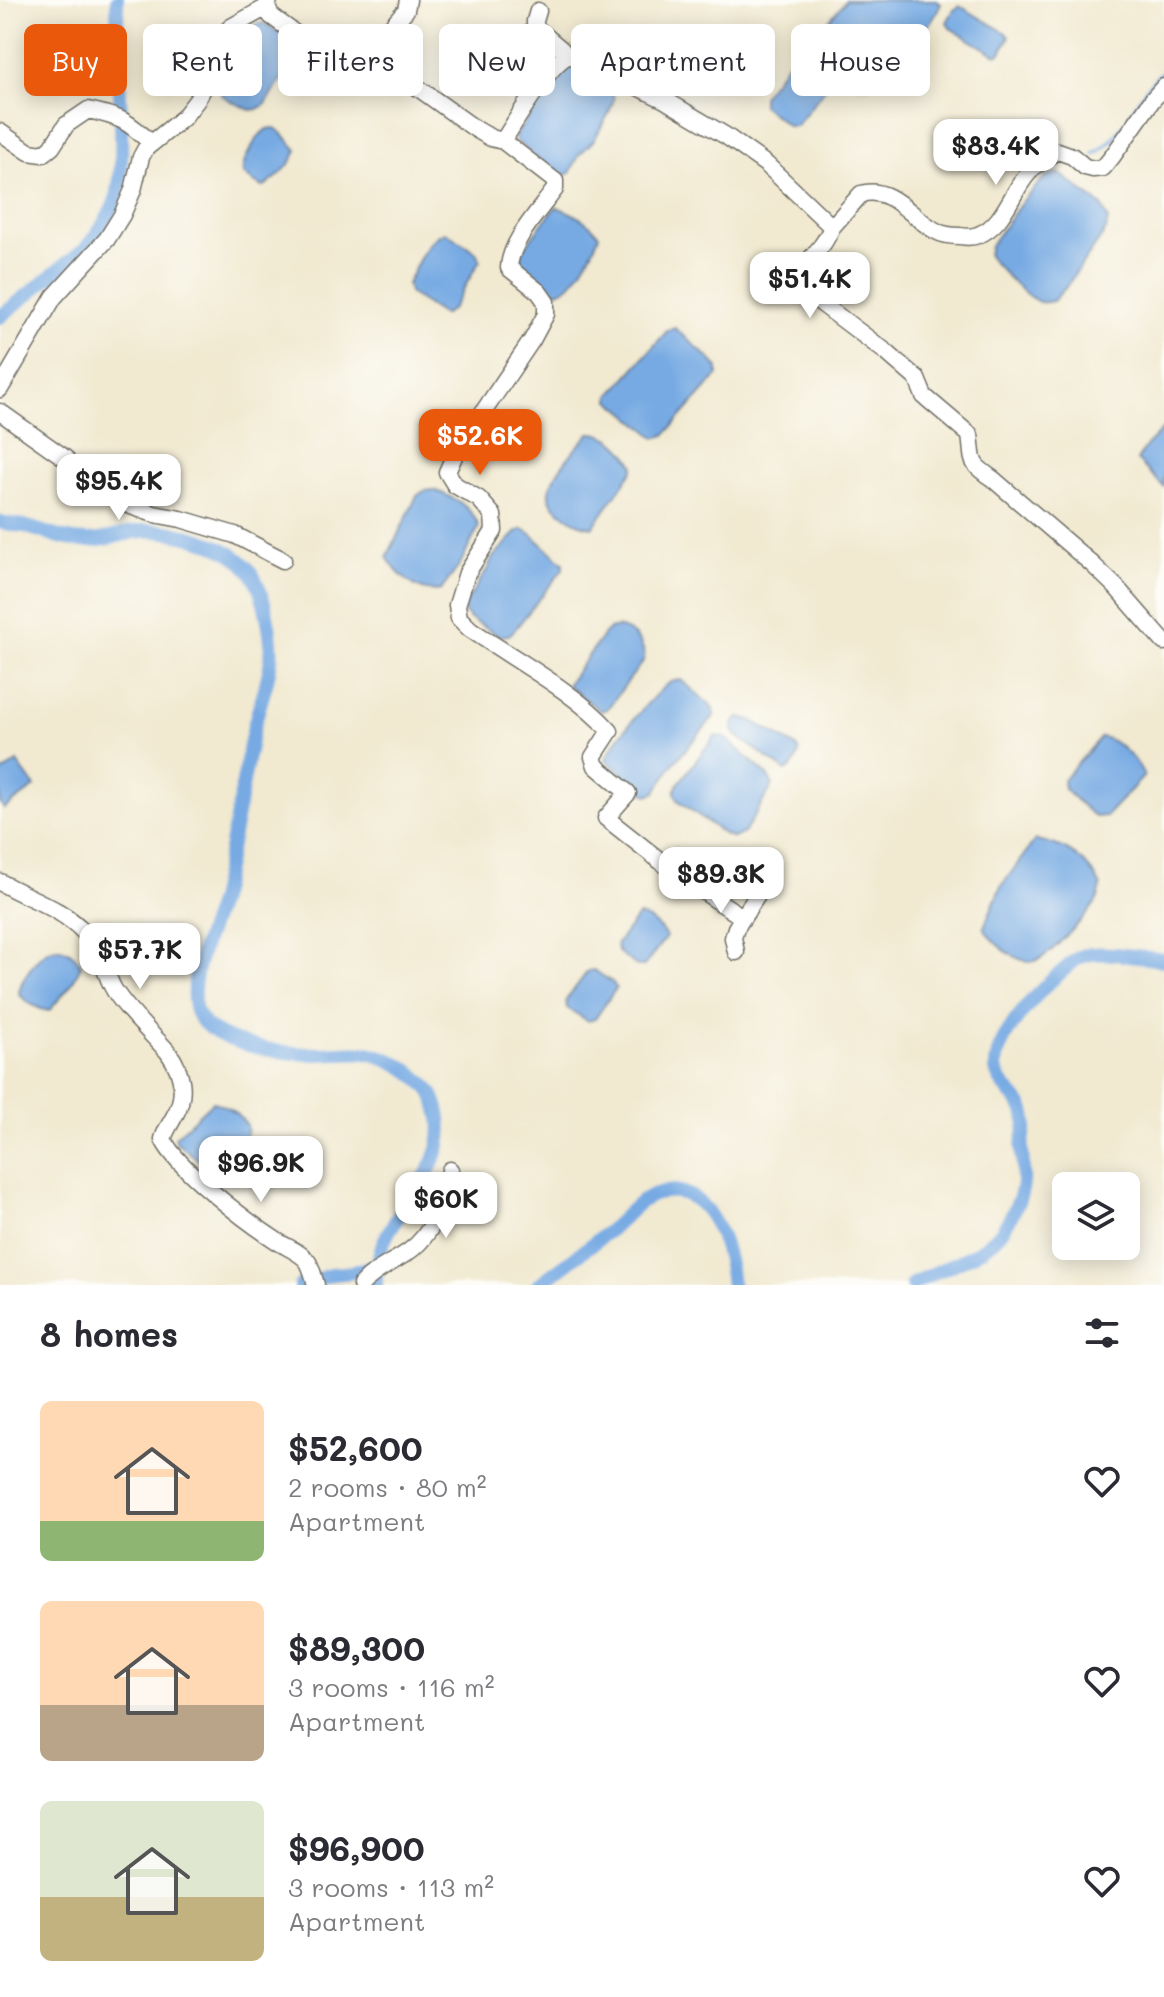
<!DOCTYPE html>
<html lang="en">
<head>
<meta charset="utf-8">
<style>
	:root { --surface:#fff; --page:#f7f7f7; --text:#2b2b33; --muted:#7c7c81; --accent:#ea580c }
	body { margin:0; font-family:Mali,sans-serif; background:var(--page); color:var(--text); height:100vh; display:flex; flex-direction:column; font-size:30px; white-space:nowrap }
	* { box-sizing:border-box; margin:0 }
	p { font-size:26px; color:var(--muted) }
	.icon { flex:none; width:44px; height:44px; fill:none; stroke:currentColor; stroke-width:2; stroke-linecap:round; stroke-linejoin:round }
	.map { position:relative; height:1285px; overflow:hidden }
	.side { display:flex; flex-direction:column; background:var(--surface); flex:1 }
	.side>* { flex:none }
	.top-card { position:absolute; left:24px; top:24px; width:1116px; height:72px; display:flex; gap:16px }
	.fabs { position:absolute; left:1052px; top:1172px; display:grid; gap:16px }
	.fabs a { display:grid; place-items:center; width:88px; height:88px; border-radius:12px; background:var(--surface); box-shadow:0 4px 20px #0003; font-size:40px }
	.price { position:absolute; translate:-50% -68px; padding:0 18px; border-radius:16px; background:#fff; color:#222; font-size:26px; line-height:52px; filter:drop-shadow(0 2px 4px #0008) }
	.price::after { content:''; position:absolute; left:50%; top:48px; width:24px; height:18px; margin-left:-12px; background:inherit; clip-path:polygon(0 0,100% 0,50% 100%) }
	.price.on { background:var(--accent); color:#fff }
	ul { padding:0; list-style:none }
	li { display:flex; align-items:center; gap:24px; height:200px; padding:0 40px }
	li span { display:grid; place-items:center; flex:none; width:224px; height:160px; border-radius:12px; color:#555 }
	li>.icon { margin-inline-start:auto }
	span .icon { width:96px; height:96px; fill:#fffc; stroke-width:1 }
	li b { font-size:34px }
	h2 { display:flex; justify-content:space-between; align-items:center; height:96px; padding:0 40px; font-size:34px }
	.chip { padding:0 28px; border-radius:12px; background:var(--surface); box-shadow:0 4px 20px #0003; font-size:28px; line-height:72px }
	.chip.on { background:var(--accent); color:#fff }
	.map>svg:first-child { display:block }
	.water { fill:#77aae3; stroke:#516a87; stroke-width:2 }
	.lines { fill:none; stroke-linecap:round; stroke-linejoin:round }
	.stream { stroke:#77aae3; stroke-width:4 }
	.canal { stroke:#77aae3; stroke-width:14 }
	.minor-casing { stroke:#706e65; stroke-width:19 }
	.minor { stroke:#fff; stroke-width:16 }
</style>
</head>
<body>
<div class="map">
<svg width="1164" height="1285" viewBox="0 0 1164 1285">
	<rect width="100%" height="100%" fill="#fdfcf7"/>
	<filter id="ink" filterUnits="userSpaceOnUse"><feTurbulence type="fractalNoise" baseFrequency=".0125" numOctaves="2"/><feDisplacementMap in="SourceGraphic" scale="16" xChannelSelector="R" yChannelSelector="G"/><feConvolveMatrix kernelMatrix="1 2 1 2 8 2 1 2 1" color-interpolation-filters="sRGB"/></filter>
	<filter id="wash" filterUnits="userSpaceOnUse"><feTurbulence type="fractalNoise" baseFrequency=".006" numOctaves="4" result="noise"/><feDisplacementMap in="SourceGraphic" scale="32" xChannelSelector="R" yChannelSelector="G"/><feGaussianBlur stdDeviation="1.8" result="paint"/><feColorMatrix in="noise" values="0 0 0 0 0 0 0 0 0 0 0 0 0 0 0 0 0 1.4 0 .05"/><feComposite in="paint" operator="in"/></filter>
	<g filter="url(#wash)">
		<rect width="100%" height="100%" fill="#f1e9d0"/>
		<!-- water -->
		<path class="water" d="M846 0H937L941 4 932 21 869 86 856 85 811 50V42Z
			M960 6 1006 33 1009 37 1001 53 996 55 950 28 947 22 954 10Z
			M264 23C276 31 292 39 297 53L266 104 257 109 250 110 231 101 222 95 219 89 228 50 256 24Z
			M799 59 826 79 827 86 796 126H788L762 105V96L789 61Z
			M573 65 579 67 604 86 613 95 614 99 609 113 594 140 579 155 570 173 562 176 554 172 516 141 515 137 559 73 565 67Z
			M275 128 282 133 297 150C293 163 275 181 263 187 257 184 245 178 243 172 240 164 257 137 263 132 268 128 268 129 275 128Z
			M1059 173 1102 206 1108 219 1106 230 1066 287 1053 301C1048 302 1044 303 1040 302 1028 299 994 265 988 254L990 246 1022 202 1046 176Z
			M556 207C572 212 590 222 599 235 594 250 576 286 560 291 551 295 517 270 520 259 524 244 546 219 556 207Z
			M445 232 476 252 480 260 452 309 443 315 409 293 407 284C416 267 426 239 445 232Z
			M675 328 712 361 718 368V375L665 435 656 438 610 400V396L667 331Z
			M1164 428V487L1137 460 1147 445Z
			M590 433C610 433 623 448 634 465L633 470 593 527C581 525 575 523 565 515 559 510 550 504 549 496 546 481 579 444 590 433Z
			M434 490C454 498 471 505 479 527L459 566 441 590C419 595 398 576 387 557L417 496 424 491Z
			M523 529 530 533 563 563V569L516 628 509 635 499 636 469 618 464 612 465 604 487 570 493 557 518 531Z
			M617 627C633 631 645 642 644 660L607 709 601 711 567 685 605 633 610 629Z
			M681 680 711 706 715 713 712 719 673 764 655 793 647 795 606 760C610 744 655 693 669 683 673 680 676 681 681 680Z
			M740 717 751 720 795 746 799 751C798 758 793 768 786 771L737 736 733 731V724Z
			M715 736 724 737 766 774 773 785 744 833 734 838 725 835 678 800 675 792 678 784Z
			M1101 737C1116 738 1139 762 1144 776L1106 816 1095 817 1064 789 1063 780Z
			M17 762 35 787 4 809 0 803V774Z
			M1035 840C1064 844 1087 859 1101 886 1100 890 1099 895 1098 898 1092 911 1048 958 1035 961 1017 964 990 942 984 927L1000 888Z
			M638 916C648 916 661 928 666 937L644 966H637L618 952 616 945Z
			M60 948C71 951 76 956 81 966L71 985 49 1011C38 1009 27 1003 19 994 19 982 37 956 48 951 51 949 57 948 60 948Z
			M594 970 613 983 616 988 595 1019 588 1021 567 1008 566 1000 588 971Z
			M212 1102C223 1103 251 1120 247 1133 244 1142 223 1169 213 1167 200 1164 187 1150 176 1142L175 1137Z"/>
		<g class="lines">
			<!-- stream -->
			<path class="stream" d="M1094 154C1121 139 1129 113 1146 89 1152 82 1158 76 1164 70"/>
			<!-- canal -->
			<path class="canal" d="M0 317 87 247C98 232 110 217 116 199 123 175 121 150 121 125 120 83 117 42 117 0
				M0 522C8 524 16 525 24 526 45 532 65 541 88 541 105 541 120 534 136 532 162 527 199 538 223 549 235 555 247 565 254 577 265 597 273 637 271 659 269 681 258 708 253 730 242 785 233 841 220 896 212 927 188 975 195 1007 203 1045 285 1054 317 1054 334 1054 349 1051 366 1053 391 1057 416 1072 431 1092 435 1097 436 1103 438 1109 452 1159 410 1193 388 1233 379 1249 376 1267 376 1285
				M301 1285 333 1274 354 1272 376 1265
				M538 1285C564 1265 591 1246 617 1224 629 1213 640 1199 656 1194 708 1177 729 1247 732 1285
				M912 1285C940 1267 979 1259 1001 1232 1010 1220 1022 1198 1023 1183 1024 1171 1022 1159 1022 1147 1023 1134 1029 1124 1024 1111 1017 1095 995 1083 996 1065 998 1032 1042 987 1066 968 1072 963 1078 956 1086 955 1102 950 1145 958 1164 960"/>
		</g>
	</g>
	<g filter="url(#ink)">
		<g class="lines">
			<!-- minor casing -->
			<g class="minor-casing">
				<path id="minor" d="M269 0 267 7 271 16 340 66C345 68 347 69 352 67 363 62 395 21 406 10L408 0
					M538 11 535 21V27L561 49 566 56
					M368 52 474 128 491 138 503 141 555 181V189C540 210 510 241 509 268L539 292 546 302V314L532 340 456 452 447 472 455 485 479 499 493 515 494 531 467 573 457 605 459 618 470 629C515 660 574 691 610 731L593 757 596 766 628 793 606 818 673 871 742 917
					M0 132 29 152 43 154 52 147 66 125 88 110C120 117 127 120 151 143
					M503 141C516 121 550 61 570 55L665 100 726 136 767 165 832 227C829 233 826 240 822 245 811 260 793 272 805 291L886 352 917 379 924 396 970 435C974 463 968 462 993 479L1092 564 1116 587 1164 642
					M832 227 861 194C892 185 912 219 936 231 943 235 952 236 960 236 966 237 973 237 978 235 1000 227 1009 201 1021 183 1029 170 1044 157 1058 151L1072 156 1085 167 1093 169 1103 168 1112 157 1153 99 1164 87
					M0 389 54 297 107 239 122 215 133 190 141 157 146 148 183 118 197 100 207 81 219 39 231 27 267 7
					M0 412 65 458 73 472 90 485 131 506 154 514 181 519 235 535 283 560
					M0 882C27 898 62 908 84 932 99 948 103 967 112 986 122 1006 153 1035 168 1052 182 1071 187 1093 175 1115 171 1123 166 1129 163 1139 176 1168 249 1223 277 1241 286 1247 302 1253 308 1262 312 1269 314 1278 316 1285
					M736 952 733 938 736 928 760 891
					M361 1285C374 1270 392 1263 408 1252 433 1235 446 1199 450 1170"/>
			</g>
			<!-- minor -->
			<use href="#minor" class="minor"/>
		</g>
	</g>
</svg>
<div class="fabs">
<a><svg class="icon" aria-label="layers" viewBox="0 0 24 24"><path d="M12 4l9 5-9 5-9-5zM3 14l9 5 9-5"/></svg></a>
</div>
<b class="price" style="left:996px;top:187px">$83.4K</b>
<b class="price" style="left:810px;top:320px">$51.4K</b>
<b class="price on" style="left:480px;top:477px">$52.6K</b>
<b class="price" style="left:119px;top:522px">$95.4K</b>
<b class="price" style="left:721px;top:915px">$89.3K</b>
<b class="price" style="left:140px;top:991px">$57.7K</b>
<b class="price" style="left:261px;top:1204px">$96.9K</b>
<b class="price" style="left:446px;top:1240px">$60K</b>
<div class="top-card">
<a class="chip on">Buy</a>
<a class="chip">Rent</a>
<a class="chip">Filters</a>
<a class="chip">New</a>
<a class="chip">Apartment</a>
<a class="chip">House</a>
</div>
</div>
<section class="side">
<h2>8 homes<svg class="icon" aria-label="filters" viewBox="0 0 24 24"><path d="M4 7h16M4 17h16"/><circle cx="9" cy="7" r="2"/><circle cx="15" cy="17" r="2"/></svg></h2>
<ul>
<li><span style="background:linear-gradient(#ffd9b3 75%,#8fb573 0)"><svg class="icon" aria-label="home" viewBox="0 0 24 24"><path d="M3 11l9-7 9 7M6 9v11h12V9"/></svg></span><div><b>$52,600</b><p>2 rooms · 80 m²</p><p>Apartment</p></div><svg class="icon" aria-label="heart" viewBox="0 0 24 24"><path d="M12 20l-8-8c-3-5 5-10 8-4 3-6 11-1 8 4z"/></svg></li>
<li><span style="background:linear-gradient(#ffd9b3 65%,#b9a48a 0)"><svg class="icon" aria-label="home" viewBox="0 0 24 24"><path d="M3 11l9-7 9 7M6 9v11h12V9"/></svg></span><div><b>$89,300</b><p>3 rooms · 116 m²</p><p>Apartment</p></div><svg class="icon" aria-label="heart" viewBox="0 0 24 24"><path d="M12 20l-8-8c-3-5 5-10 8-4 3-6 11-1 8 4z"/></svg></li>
<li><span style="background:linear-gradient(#dfe7d0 60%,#c2b280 0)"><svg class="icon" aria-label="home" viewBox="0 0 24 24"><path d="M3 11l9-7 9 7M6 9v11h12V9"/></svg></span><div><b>$96,900</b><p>3 rooms · 113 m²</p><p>Apartment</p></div><svg class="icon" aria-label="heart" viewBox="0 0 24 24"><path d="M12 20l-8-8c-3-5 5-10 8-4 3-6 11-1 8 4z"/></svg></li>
</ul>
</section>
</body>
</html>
